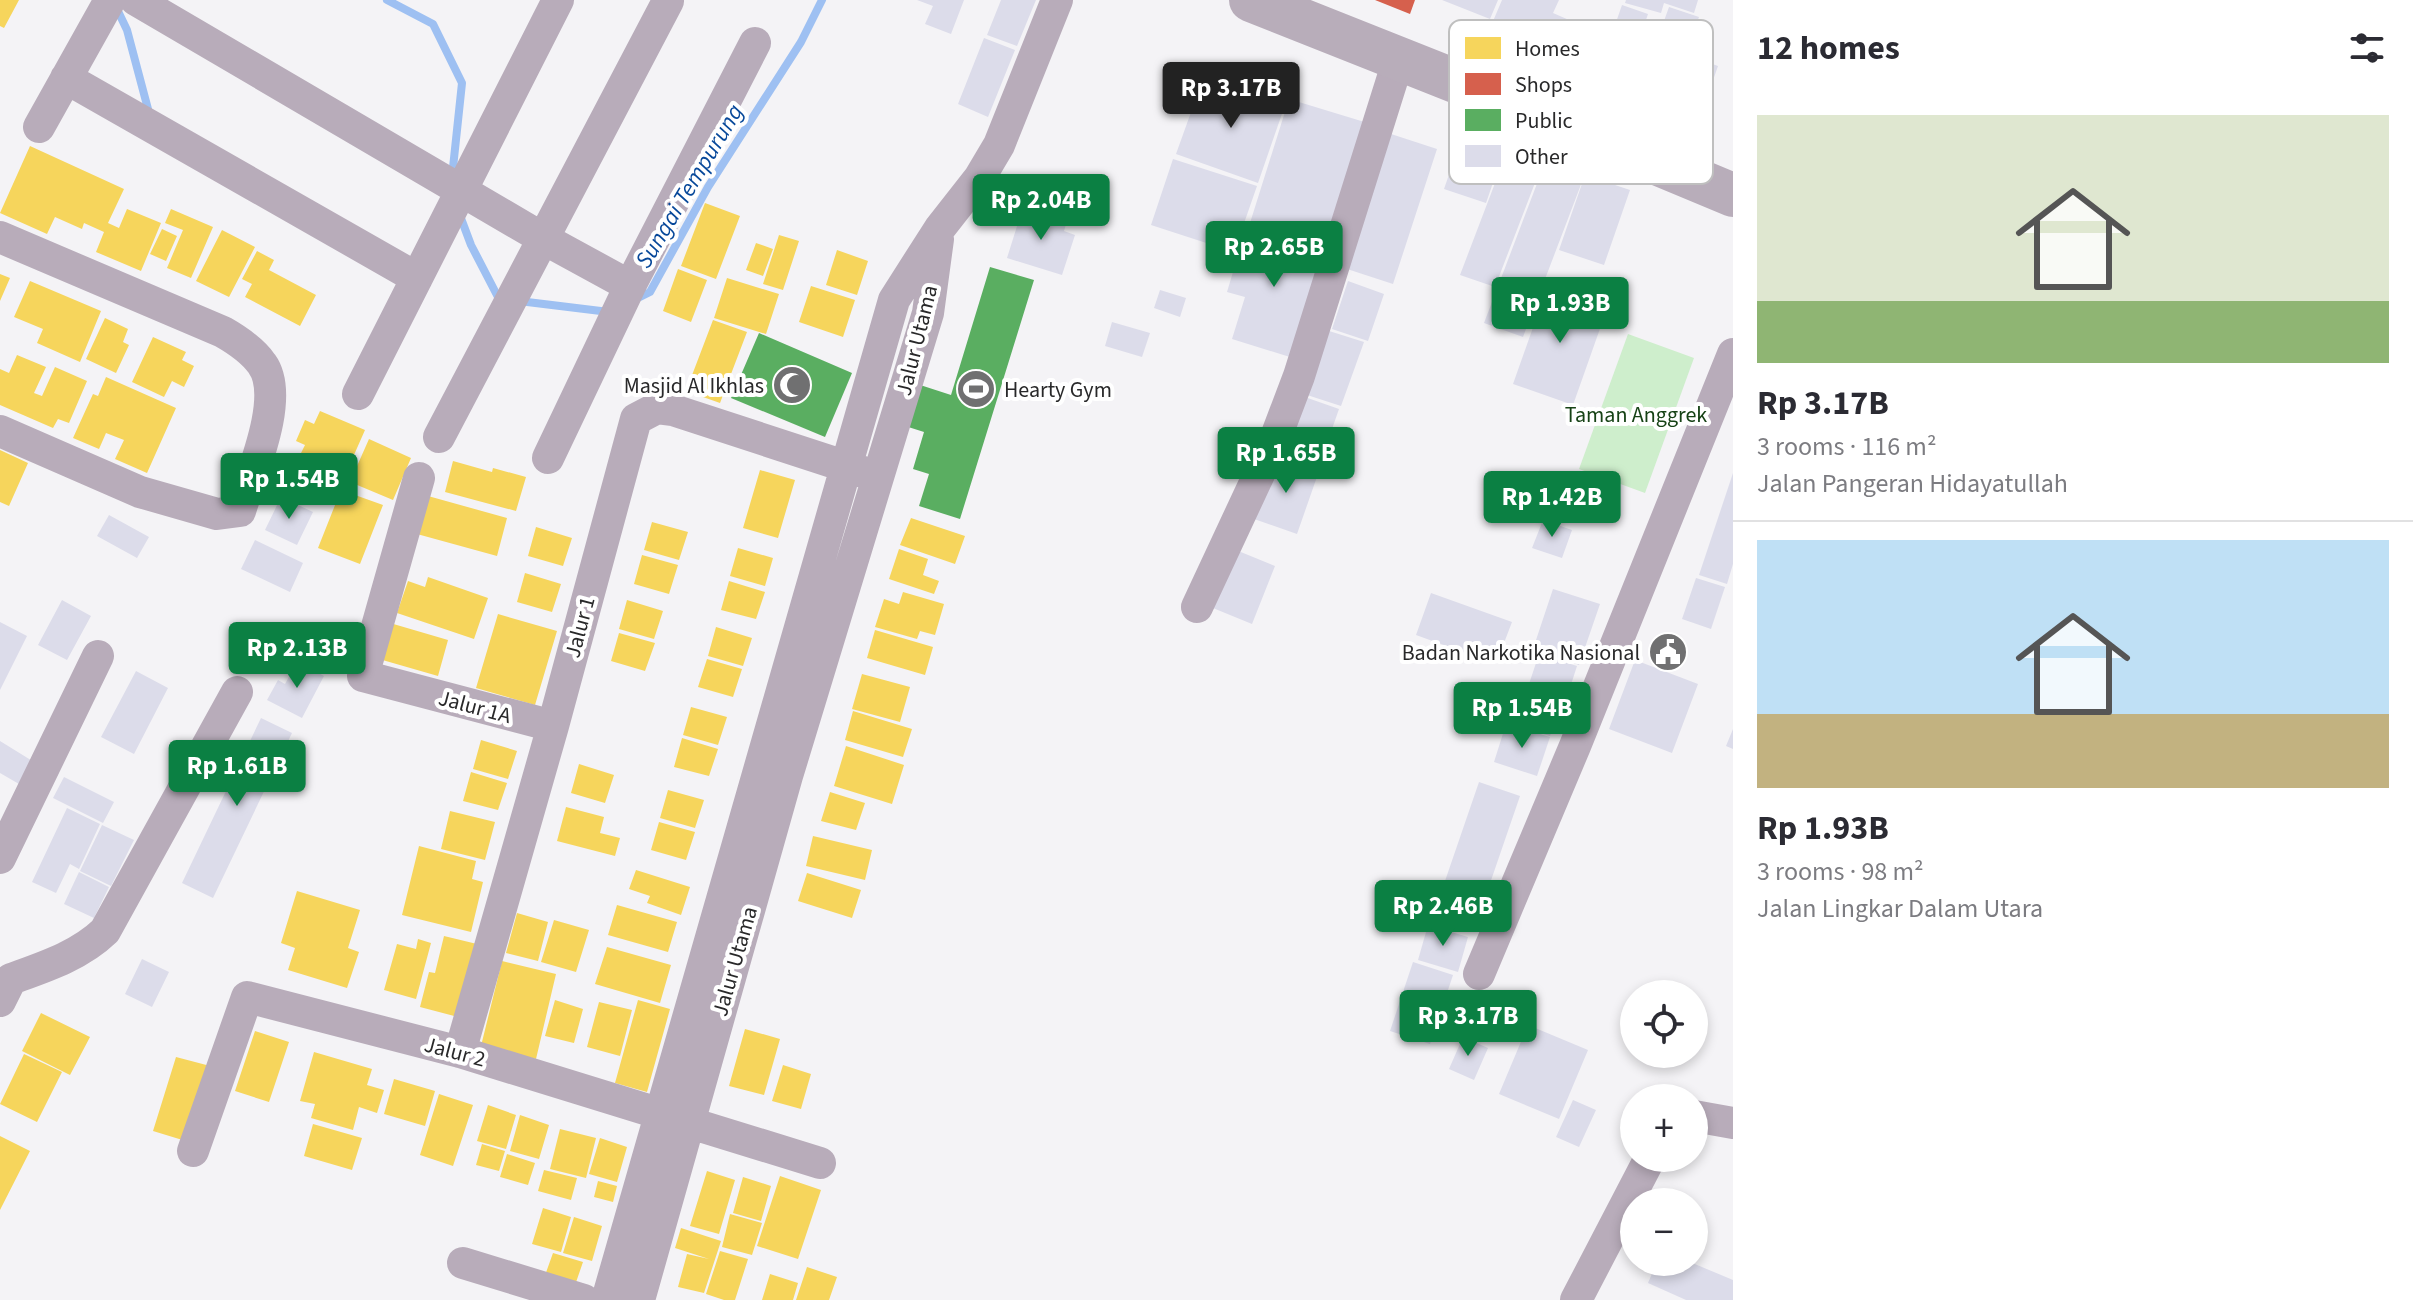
<!DOCTYPE html>
<html lang="en">
<head>
<meta charset="utf-8">
<style>
	:root { --surface:#fff; --page:#f2f2f3; --text:#2b2b33; --muted:#7c7c81; --line:#e1e1e2; --accent:#0b8043 }
	body { margin:0; font-family:"Source Sans 3",sans-serif; background:var(--page); color:var(--text); height:100vh; display:flex; flex-direction:column; font-size:30px; white-space:nowrap }
	* { box-sizing:border-box; margin:0 }
	p { font-size:26px; color:var(--muted) }
	.icon { flex:none; width:44px; height:44px; fill:none; stroke:currentColor; stroke-width:2; stroke-linecap:round; stroke-linejoin:round }
	.map { position:relative; flex:1; overflow:hidden }
	.details { display:flex; flex-direction:column; background:var(--surface); width:680px }
	.details>* { flex:none }
	.tools { position:absolute; left:1620px; top:980px; display:grid; gap:16px }
	.tools a { display:grid; place-items:center; width:88px; height:88px; border-radius:50%; background:var(--surface); box-shadow:0 4px 12px #0003; font-size:40px }
	.price { position:absolute; translate:-50% -68px; padding:0 18px; border-radius:8px; background:var(--accent); color:#fff; font-size:26px; line-height:52px; filter:drop-shadow(0 2px 4px #0008) }
	.price::after { content:''; position:absolute; left:50%; top:48px; width:24px; height:18px; margin-left:-12px; background:inherit; clip-path:polygon(0 0,100% 0,50% 100%) }
	.price.current { background:#222; color:#fff }
	ul { padding:0; list-style:none }
	li { display:grid; align-content:center; gap:16px; height:424px; padding:0 24px }
	li+li { border-top:2px solid var(--line) }
	li span { display:grid; place-items:center; height:248px; border-radius:0px; color:#555 }
	li>.icon { margin-inline-start:auto }
	span .icon { width:144px; height:144px; fill:#fffc; stroke-width:1 }
	li b { font-size:34px }
	h2 { display:flex; justify-content:space-between; align-items:center; height:96px; padding:0 24px; font-size:34px }
	main { display:flex; flex:1; min-height:0 }
	.map>svg:first-child { display:block }
	.green { fill:#ceeecc }
	.homes { fill:#f6d55c }
	.shops { fill:#d6604d }
	.public { fill:#5aae61 }
	.lines { fill:none; stroke-linecap:round; stroke-linejoin:round }
	.stream { stroke:#9ec0f2; stroke-width:8 }
	.building { fill:#dcdcea }
	.street { stroke:#b8acba; stroke-width:32 }
	.primary { stroke:#b8adba; stroke-width:44 }
	.labels { text-anchor:middle; stroke-width:8; stroke-linejoin:round; paint-order:stroke }
	.street-label { font-size:22px; fill:#29292a; stroke:#fff }
	.poi-label { font-size:22px; fill:#29292a; stroke:#fff; text-anchor:end }
	.park-label { font-size:22px; fill:#164215; stroke:#fff }
	.water-label { font-size:24px; font-style:italic; fill:#07489a; stroke:#fff }
	.key { fill:#fff; stroke:#bfbfbf; stroke-width:2 }
	.key-label { font-size:22px; fill:#29292a }
</style>
</head>
<body>
<main>
<div class="map">
<svg width="1733" height="1300" viewBox="0 0 1733 1300">
	<rect width="100%" height="100%" fill="#f4f3f6"/>
	<!-- green -->
	<path class="green" d="M1628 334 1694 358 1645 493 1579 469Z"/>
	<!-- homes -->
	<path class="homes" d="M0 0H19L4 28 0 26Z
		M30 146 124 189 108 223 119 228 127 209 161 223 141 271 96 252 104 232 84 223 82 229 55 217 47 234 0 213Z
		M705 203 740 216 716 279 681 266Z
		M171 209 213 227 191 278 167 268 183 230 165 223Z
		M162 229 177 236 166 261 150 254Z
		M222 230 255 247 229 297 196 281Z
		M779 235 799 241 783 290 763 284Z
		M756 243 773 249 763 276 746 270Z
		M837 250 868 261 857 295 826 285Z
		M257 251 274 260 269 270 316 295 300 326 245 297 252 284 242 279Z
		M678 269 707 280 691 322 663 311Z
		M0 274 10 278 0 301Z
		M727 278 779 294 766 334 714 318Z
		M30 281 101 311 80 362 37 343 43 329 14 317Z
		M811 286 855 300 843 337 799 322Z
		M105 318 128 329 123 342 129 345 116 373 86 359Z
		M713 320 747 332 720 403 686 391Z
		M153 337 186 352 182 360 194 366 184 387 172 381 164 397 132 382Z
		M17 355 46 367 34 393 42 396 55 367 87 381 69 423 58 419 53 428 0 405V369L9 373Z
		M106 377 176 408 147 473 115 459 124 440 106 433 99 449 73 438 93 394 98 396Z
		M320 411 365 430 346 473 301 453 305 445 296 441 305 420 314 424Z
		M369 439 411 458 393 500 350 482Z
		M0 450 28 463 9 506 0 502Z
		M453 461 492 472 493 468 526 477 516 511 445 492Z
		M760 470 795 480 778 538 743 528Z
		M341 490 383 505 360 564 318 548Z
		M428 496 507 518 497 556 417 534Z
		M911 518 965 536 955 564 900 545Z
		M652 522 688 532 679 560 644 550Z
		M536 527 572 538 563 566 528 556Z
		M738 548 773 558 765 586 730 576Z
		M899 549 928 559 923 575 939 581 934 594 889 579Z
		M642 555 678 565 669 594 634 584Z
		M525 573 561 584 552 612 517 602Z
		M428 577 488 598 474 639 397 613 408 581 425 587Z
		M729 581 765 592 756 619 721 610Z
		M903 592 944 604 935 635 920 631 917 639 875 627 884 599 899 604Z
		M627 600 663 611 654 639 619 629Z
		M498 614 557 631 535 705 476 688Z
		M390 623 448 640 438 676 379 659Z
		M716 627 752 638 743 666 708 656Z
		M875 630 933 647 925 675 867 658Z
		M619 633 655 643 645 671 611 661Z
		M707 659 742 669 733 697 698 687Z
		M862 674 910 687 900 722 852 709Z
		M691 707 727 717 718 745 683 735Z
		M853 711 912 729 903 757 845 740Z
		M682 738 718 749 709 776 674 767Z
		M481 740 517 751 508 779 473 769Z
		M846 746 904 765 892 804 834 786Z
		M579 764 614 775 605 803 571 793Z
		M471 772 507 783 498 810 463 801Z
		M668 790 704 800 695 828 660 818Z
		M830 792 865 803 856 830 821 821Z
		M566 807 604 817 600 833 620 838 615 856 557 841Z
		M450 811 495 822 485 860 441 849Z
		M659 822 695 832 686 860 651 850Z
		M813 836 872 850 865 880 806 866Z
		M419 846 476 861 472 879 483 882 471 932 402 915Z
		M636 870 690 887 681 915 647 903 650 896 629 889Z
		M807 873 861 890 852 918 798 901Z
		M297 891 360 910 348 948 359 952 347 988 288 970 295 948 281 943Z
		M617 905 677 922 668 952 608 935Z
		M517 913 548 922 538 961 506 953Z
		M554 920 589 930 576 972 541 962Z
		M444 936 477 944 458 1017 420 1007 429 972 435 973Z
		M418 939 431 943 416 999 384 990 397 944 416 949Z
		M607 947 671 965 660 1003 595 984Z
		M502 961 556 974 536 1059 481 1046Z
		M555 1000 583 1009 574 1043 545 1036Z
		M638 1000 670 1009 647 1092 615 1083Z
		M599 1002 632 1010 620 1056 587 1047Z
		M41 1013 90 1037 70 1075 22 1051Z
		M745 1029 780 1039 764 1095 729 1086Z
		M255 1031 289 1042 269 1102 235 1091Z
		M314 1052 372 1069 367 1085 384 1090 377 1113 359 1107 353 1130 311 1118 315 1104 300 1101Z
		M24 1054 62 1072 37 1122 0 1104Z
		M176 1057 214 1067 189 1142 153 1131Z
		M783 1065 811 1074 801 1109 772 1101Z
		M394 1079 435 1091 425 1126 384 1114Z
		M439 1094 473 1105 453 1166 420 1155Z
		M488 1105 516 1115 506 1149 477 1141Z
		M520 1115 549 1125 539 1159 510 1151Z
		M313 1124 362 1138 352 1170 304 1156Z
		M560 1129 596 1138 586 1178 550 1169Z
		M0 1136 30 1151 0 1210Z
		M600 1138 627 1147 617 1182 589 1174Z
		M482 1144 505 1151 499 1171 476 1165Z
		M507 1154 535 1163 528 1185 500 1177Z
		M544 1170 577 1178 571 1200 538 1191Z
		M707 1171 735 1180 719 1234 690 1226Z
		M780 1176 821 1190 798 1259 757 1246Z
		M743 1177 771 1186 761 1221 733 1213Z
		M598 1181 617 1186 613 1202 594 1197Z
		M543 1208 571 1217 561 1252 532 1244Z
		M730 1214 762 1223 752 1255 722 1247Z
		M574 1217 602 1226 592 1261 563 1253Z
		M681 1228 721 1241 704 1293 678 1287 687 1254 709 1259 675 1248Z
		M720 1251 748 1259 735 1300H724L706 1294Z
		M553 1253 583 1262 573 1291 543 1281Z
		M807 1267 837 1277 829 1300H796Z
		M770 1274 798 1283 793 1300H762Z"/>
	<!-- shops -->
	<path class="shops" d="M1375 0H1415L1410 14Z"/>
	<!-- public -->
	<path class="public" d="M990 267 1034 280 960 519 919 506 929 474 913 469 924 432 902 425 914 383 951 395Z
		M759 333 852 373 825 437 731 398Z"/>
	<g class="lines">
		<!-- stream -->
		<path class="stream" d="M387 0 433 24 462 83 452 177
			M116 7 127 30 148 109
			M459 213 471 245 499 299 502 300
			M636 299 650 292 708 187 801 42 822 0
			M519 301 609 312"/>
	</g>
	<!-- building -->
	<path class="building" d="M917 0H964L951 34 925 24 933 6Z
		M1001 0H1036L1017 46 987 35Z
		M1442 0H1498L1490 19Z
		M1502 0H1559L1553 13 1576 23 1557 67 1537 58 1528 80 1477 59Z
		M1626 0H1698L1694 13 1664 3 1661 13 1625 3Z
		M1622 5 1648 14 1634 55 1650 60 1669 7 1699 17 1667 107 1621 91 1614 112 1588 103Z
		M984 38 1015 50 988 117 958 104Z
		M1687 55 1718 66 1694 135 1662 124Z
		M1204 76 1285 105 1258 183 1176 154Z
		M1289 99 1371 124 1332 248 1250 223Z
		M1388 133 1437 149 1393 284 1344 268Z
		M1462 137 1504 151 1486 203 1444 189Z
		M1508 149 1543 162 1495 287 1460 275Z
		M1173 159 1257 186 1234 252 1151 225Z
		M1546 160 1585 174 1523 337 1484 323Z
		M1585 175 1630 190 1604 265 1559 250Z
		M1023 207 1067 221 1064 231 1075 235 1062 275 1007 258Z
		M1247 225 1326 249 1293 358 1232 339 1245 297 1227 292Z
		M1348 281 1384 294 1368 341 1332 329Z
		M1548 285 1608 306 1573 405 1513 384Z
		M1160 290 1186 298 1180 317 1154 308Z
		M1112 322 1150 333 1142 357 1105 346Z
		M1326 330 1364 342 1341 406 1304 394Z
		M1302 396 1339 409 1318 469 1281 456Z
		M1275 456 1319 471 1297 534 1254 519Z
		M298 457 329 472 314 505 283 490Z
		M1733 473V564L1727 584 1699 575Z
		M281 497 313 512 297 545 265 530Z
		M109 515 149 537 137 558 97 536Z
		M1543 520 1572 530 1562 558 1532 548Z
		M255 540 303 563 290 592 241 569Z
		M1231 548 1275 566 1252 624 1208 606Z
		M1696 578 1725 587 1711 629 1682 619Z
		M1553 589 1600 604 1579 665 1533 649Z
		M1431 593 1512 622 1496 664 1416 635Z
		M62 600 91 616 67 660 38 645Z
		M0 622 27 636 0 690Z
		M1539 654 1577 666 1567 697 1529 684Z
		M1635 660 1698 684 1672 753 1609 729Z
		M297 662 324 676 302 718 267 700 278 680 285 684Z
		M136 671 168 688 134 754 101 737Z
		M1526 686 1562 698 1550 736 1513 725Z
		M261 718 292 733 213 898 182 883Z
		M1506 724 1550 737 1537 776 1494 762Z
		M1733 729V749L1726 746Z
		M0 741 34 762 19 784 0 773Z
		M64 777 114 802 103 823 53 798Z
		M1479 782 1520 796 1486 895 1445 881Z
		M67 808 100 824 79 869 70 864 56 893 32 882Z
		M102 825 134 840 111 886 80 871Z
		M79 872 109 887 94 918 64 904Z
		M1441 896 1476 908 1469 928 1434 917Z
		M1428 925 1468 937 1458 972 1418 960Z
		M142 959 169 972 152 1007 125 994Z
		M1413 962 1453 975 1443 1005 1471 1014 1465 1032 1437 1023 1430 1044 1390 1031Z
		M1528 1025 1588 1050 1559 1119 1499 1094Z
		M1463 1037 1488 1048 1474 1080 1449 1069Z
		M1573 1100 1596 1110 1579 1147 1556 1137Z
		M1657 1262H1690L1733 1280V1300H1686L1648 1283Z"/>
	<g class="lines">
		<!-- street -->
		<path class="street" d="M136 0 544 239 630 286
			M66 78 417 278
			M39 127 110 0
			M0 237 223 332C237 340 253 351 262 364 286 397 251 475 240 511L217 514 140 492 0 431
			M358 394 558 0
			M439 437 668 1
			M548 458 630 286 755 43
			M419 478 363 676 553 726
			M1197 607 1274 442 1299 376 1399 58
			M0 858 98 656
			M1479 974 1575 746 1733 354
			M0 1001 11 979C44 967 79 956 105 931L237 692
			M460 1052 553 726 636 419 657 408 673 410 866 473
			M1694 1116 1733 1123
			M193 1151 247 997 460 1052 820 1163
			M463 1263 584 1300
			M607 1300 894 300 940 228 980 177 999 145 1057 0
			M639 1300 787 776 928 313 938 239
			M1576 1300 1650 1158"/>
		<!-- primary -->
		<path class="primary" d="M1251 0 1546 117 1733 195"/>
	</g>
	<!-- icons -->
	<defs>
		<g id="mosque-disc" transform="scale(2)"><circle r="9.5" fill="#707071" stroke="#fff"/><path d="M3.5-4.9A6 6 0 1 0 3.5 4.9A5 5 0 1 1 3.5-4.9Z" fill="#fff"/></g>
		<g id="stadium-disc" transform="scale(2)"><circle r="9.5" fill="#707071" stroke="#fff"/><path d="M0-5a6.5 5 0 1 0 0 10a6.5 5 0 1 0 0-10ZM-3.5-1.8h7v3.6h-7Z" fill="#fff"/></g>
		<g id="civic-disc" transform="scale(2)"><circle r="9.5" fill="#707071" stroke="#fff"/><path d="M-.6-6.5H3V-4.5H.6V-3L4-1V1h2V6H-6V1h2V-1L-.6-3ZM-1.2 2.5V6h2.4V2.5Z" fill="#fff"/></g>
	</defs>
	<g fill-rule="evenodd">
		<use href="#mosque-disc" x="792" y="385"/>
		<use href="#stadium-disc" x="976" y="389"/>
		<use href="#civic-disc" x="1668" y="652"/>
	</g>
	<g class="labels">
		<!-- street labels -->
		<g class="street-label">
			<text transform="translate(916 340) rotate(-76)" y="8">Jalur Utama</text>
			<text transform="translate(579 627) rotate(-75)" y="8">Jalur 1</text>
			<text transform="translate(475 706) rotate(15)" y="8">Jalur 1A</text>
			<text transform="translate(734 961) rotate(-74)" y="8">Jalur Utama</text>
			<text transform="translate(455 1051) rotate(15)" y="8">Jalur 2</text>
		</g>
		<!-- poi labels -->
		<g class="poi-label">
			<text x="764" y="393">Masjid Al Ikhlas</text>
			<text x="1004" y="397" text-anchor="start">Hearty Gym</text>
			<text x="1640" y="660">Badan Narkotika Nasional</text>
		</g>
		<!-- park labels -->
		<g class="park-label">
			<text x="1636" y="422">Taman Anggrek</text>
		</g>
		<!-- water labels -->
		<g class="water-label">
			<text transform="translate(689 186) rotate(-59)" y="8">Sungai Tempurung</text>
		</g>
	</g>
	<!-- legend -->
	<rect x="1449" y="20" width="264" height="164" rx="12" class="key"/>
	<rect x="1465" y="37" width="36" height="22" fill="#f6d55c"/>
	<rect x="1465" y="73" width="36" height="22" fill="#d6604d"/>
	<rect x="1465" y="109" width="36" height="22" fill="#5aae61"/>
	<rect x="1465" y="145" width="36" height="22" fill="#dcdcea"/>
	<g class="key-label">
		<text x="1515" y="56">Homes</text>
		<text x="1515" y="92">Shops</text>
		<text x="1515" y="128">Public</text>
		<text x="1515" y="164">Other</text>
	</g>
</svg>
<div class="tools">
<a><svg class="icon" aria-label="locate" viewBox="0 0 24 24"><circle cx="12" cy="12" r="6"/><path d="M12 2v4M12 18v4M2 12h4M18 12h4"/></svg></a>
<a>+</a>
<a>−</a>
</div>
<b class="price current" style="left:1231px;top:130px">Rp 3.17B</b>
<b class="price" style="left:1041px;top:242px">Rp 2.04B</b>
<b class="price" style="left:1274px;top:289px">Rp 2.65B</b>
<b class="price" style="left:1560px;top:345px">Rp 1.93B</b>
<b class="price" style="left:1286px;top:495px">Rp 1.65B</b>
<b class="price" style="left:289px;top:521px">Rp 1.54B</b>
<b class="price" style="left:1552px;top:539px">Rp 1.42B</b>
<b class="price" style="left:297px;top:690px">Rp 2.13B</b>
<b class="price" style="left:1522px;top:750px">Rp 1.54B</b>
<b class="price" style="left:237px;top:808px">Rp 1.61B</b>
<b class="price" style="left:1443px;top:948px">Rp 2.46B</b>
<b class="price" style="left:1468px;top:1058px">Rp 3.17B</b>
</div>
<section class="details">
<h2>12 homes<svg class="icon" aria-label="filters" viewBox="0 0 24 24"><path d="M4 7h16M4 17h16"/><circle cx="9" cy="7" r="2"/><circle cx="15" cy="17" r="2"/></svg></h2>
<ul>
<li><span style="background:linear-gradient(#dfe7d0 75%,#8fb573 0)"><svg class="icon" aria-label="home" viewBox="0 0 24 24"><path d="M3 11l9-7 9 7M6 9v11h12V9"/></svg></span><div><b>Rp 3.17B</b><p>3 rooms · 116 m²</p><p>Jalan Pangeran Hidayatullah</p></div></li>
<li><span style="background:linear-gradient(#bfe0f5 70%,#c2b280 0)"><svg class="icon" aria-label="home" viewBox="0 0 24 24"><path d="M3 11l9-7 9 7M6 9v11h12V9"/></svg></span><div><b>Rp 1.93B</b><p>3 rooms · 98 m²</p><p>Jalan Lingkar Dalam Utara</p></div></li>
</ul>
</section>
</main>
</body>
</html>
